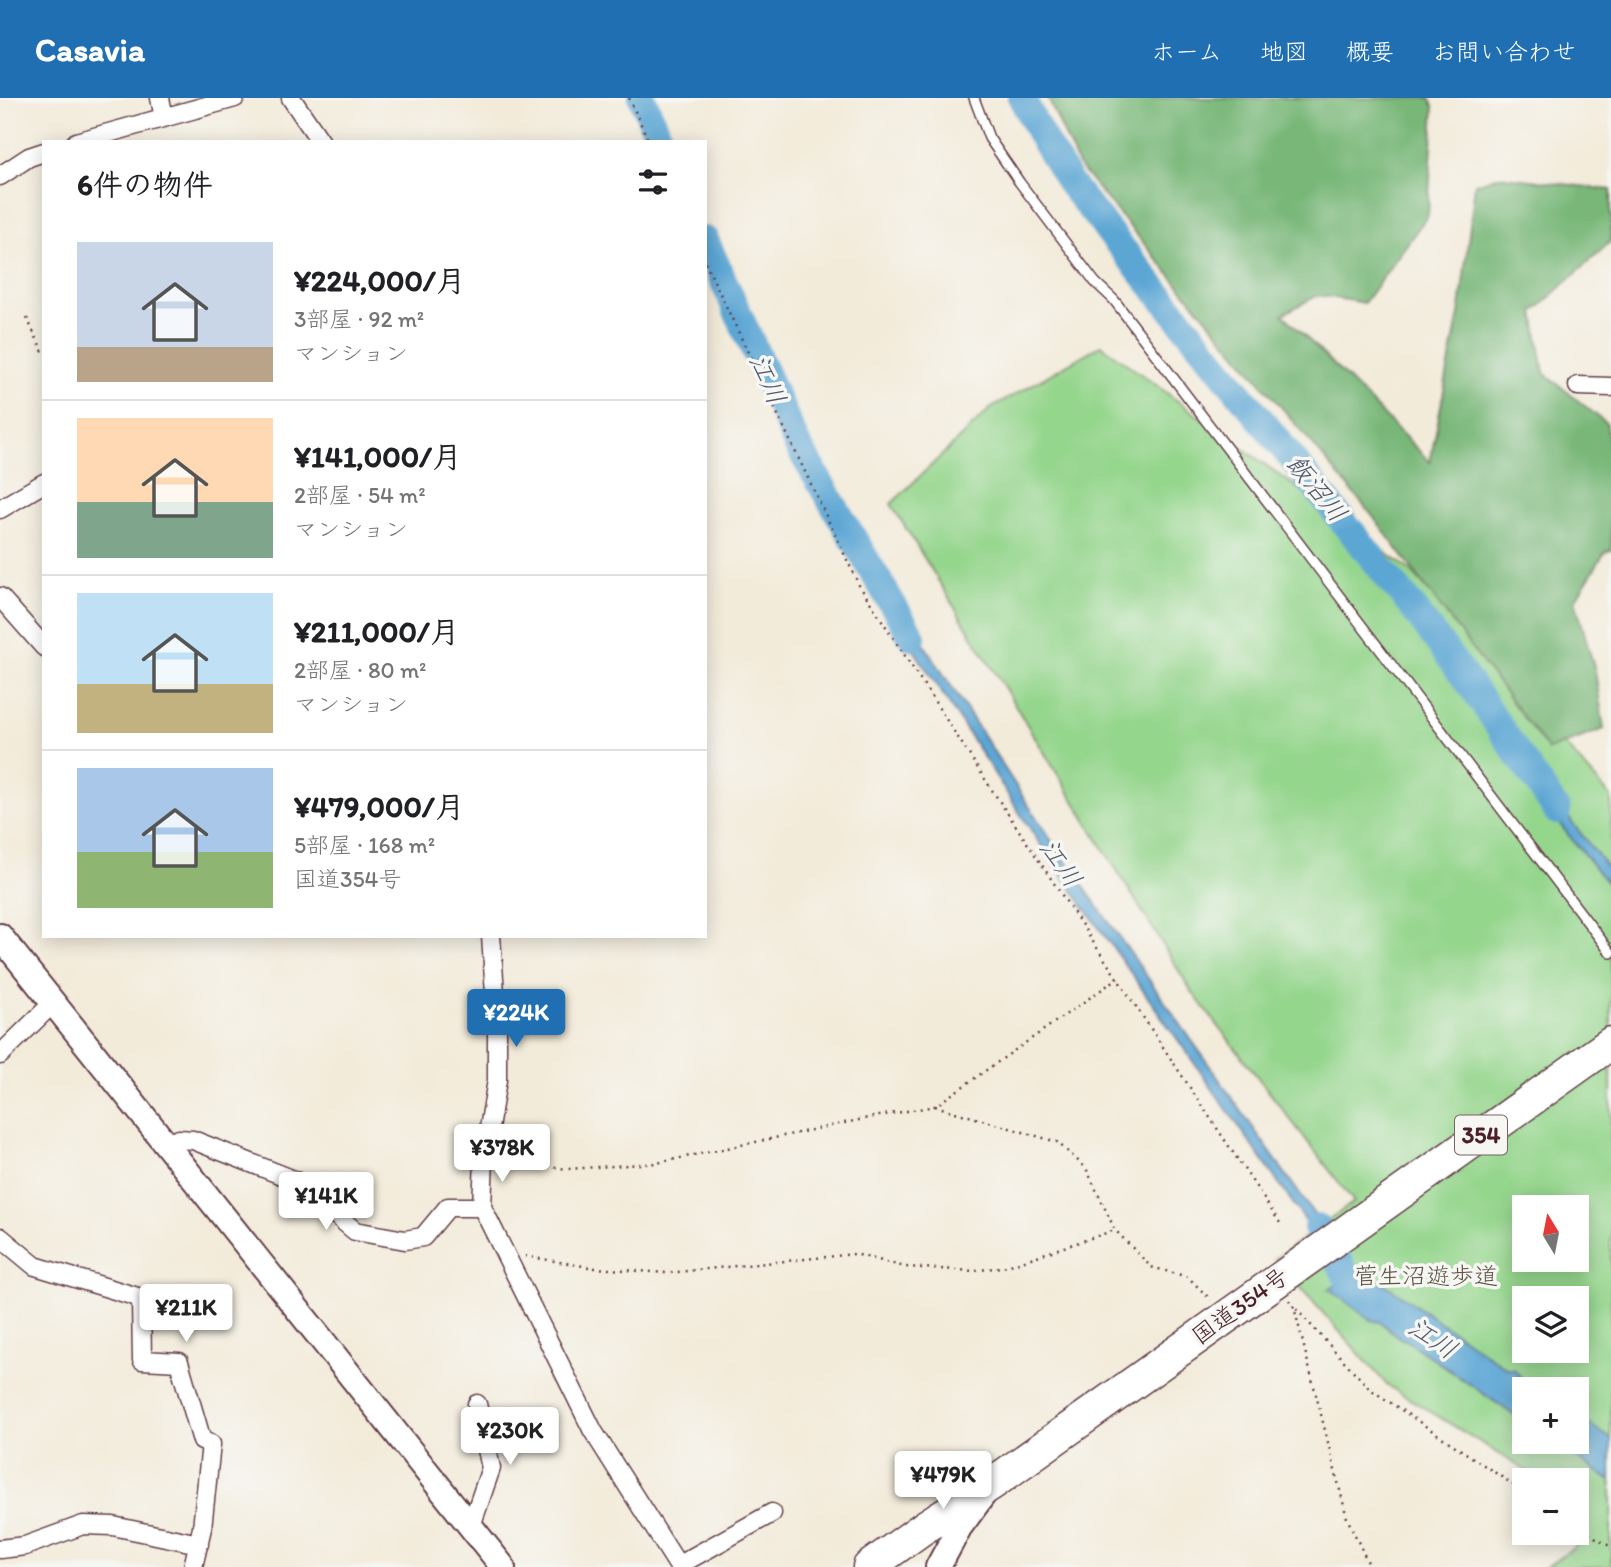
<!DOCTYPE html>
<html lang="ja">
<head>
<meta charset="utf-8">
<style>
	:root { --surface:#fff; --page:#f6f6f6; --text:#202124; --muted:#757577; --line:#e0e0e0; --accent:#1f6fb2 }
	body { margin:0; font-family:Itim,"Klee One",sans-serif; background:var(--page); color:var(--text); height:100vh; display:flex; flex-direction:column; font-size:26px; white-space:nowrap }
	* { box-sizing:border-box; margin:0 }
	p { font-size:23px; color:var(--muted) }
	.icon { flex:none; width:38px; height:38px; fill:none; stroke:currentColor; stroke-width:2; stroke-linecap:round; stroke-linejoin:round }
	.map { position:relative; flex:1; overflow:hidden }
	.drawer { position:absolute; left:42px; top:42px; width:665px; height:798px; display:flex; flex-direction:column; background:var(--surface); border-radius:0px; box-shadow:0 4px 18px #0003 }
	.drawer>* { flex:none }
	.needle { width:46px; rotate:350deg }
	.controls { position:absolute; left:1512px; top:1097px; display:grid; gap:14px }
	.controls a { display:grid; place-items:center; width:77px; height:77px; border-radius:0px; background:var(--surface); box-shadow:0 4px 18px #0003; font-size:35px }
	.price { position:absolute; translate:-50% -60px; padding:0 16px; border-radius:7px; background:#fff; color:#222; font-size:23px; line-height:46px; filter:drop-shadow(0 2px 4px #0008) }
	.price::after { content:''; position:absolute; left:50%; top:42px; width:21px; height:16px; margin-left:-10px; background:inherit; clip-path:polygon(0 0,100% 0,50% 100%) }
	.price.current { background:var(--accent); color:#fff }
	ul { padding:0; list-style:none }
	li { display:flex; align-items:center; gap:21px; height:175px; padding:0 35px }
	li+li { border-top:2px solid var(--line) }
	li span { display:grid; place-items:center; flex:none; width:196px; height:140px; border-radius:0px; color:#555 }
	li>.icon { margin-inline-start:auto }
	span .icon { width:84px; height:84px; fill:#fffc; stroke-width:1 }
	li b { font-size:30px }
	h2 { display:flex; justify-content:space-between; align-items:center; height:84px; padding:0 35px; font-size:30px }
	header { display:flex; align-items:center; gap:42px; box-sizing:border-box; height:98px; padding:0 35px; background:var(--accent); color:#fff }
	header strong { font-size:33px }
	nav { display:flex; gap:38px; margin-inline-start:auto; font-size:24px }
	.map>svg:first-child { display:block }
	.green { fill:#95d68d; stroke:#707a5c; stroke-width:2; fill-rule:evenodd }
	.forest { fill:#78b778; stroke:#616b52; stroke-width:2 }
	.water { fill:#5ca6d4; stroke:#536280; stroke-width:2 }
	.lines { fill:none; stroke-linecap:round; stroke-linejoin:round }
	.river { stroke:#5ca6d4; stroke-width:28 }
	.lane-casing { stroke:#633e45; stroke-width:12 }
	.street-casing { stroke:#633e45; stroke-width:21 }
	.secondary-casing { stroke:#633e45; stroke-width:28 }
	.highway-casing { stroke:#633e45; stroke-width:35 }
	.path { stroke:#633e45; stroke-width:2.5; stroke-dasharray:2 5; stroke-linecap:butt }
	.lane { stroke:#fff; stroke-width:9 }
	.street { stroke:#fff; stroke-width:18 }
	.secondary { stroke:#fff; stroke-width:24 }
	.highway { stroke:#fff; stroke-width:32 }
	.labels { text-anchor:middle; stroke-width:7; stroke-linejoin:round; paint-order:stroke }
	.shield { fill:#f6f6f2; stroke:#7e6067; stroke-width:2 }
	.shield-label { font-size:23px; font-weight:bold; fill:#4a1f2b }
	.park-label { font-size:24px; fill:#605648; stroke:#f6f6f2 }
	.street-label { font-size:24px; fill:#4a1f2b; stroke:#f6f6f2 }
	.water-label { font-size:26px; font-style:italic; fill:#51556f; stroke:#f6f6f2 }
</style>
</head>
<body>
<header>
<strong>Casavia</strong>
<nav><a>ホーム</a><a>地図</a><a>概要</a><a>お問い合わせ</a></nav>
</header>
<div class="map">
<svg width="1611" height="1469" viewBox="0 0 1611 1469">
	<rect width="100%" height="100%" fill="#f6f6f2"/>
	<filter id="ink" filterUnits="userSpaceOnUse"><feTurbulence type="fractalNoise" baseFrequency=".0143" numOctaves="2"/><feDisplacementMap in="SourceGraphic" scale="14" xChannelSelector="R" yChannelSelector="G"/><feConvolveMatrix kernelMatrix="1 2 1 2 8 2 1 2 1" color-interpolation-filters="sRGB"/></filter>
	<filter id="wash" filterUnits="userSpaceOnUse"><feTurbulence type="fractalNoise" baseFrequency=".00686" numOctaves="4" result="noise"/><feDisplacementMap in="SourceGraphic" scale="28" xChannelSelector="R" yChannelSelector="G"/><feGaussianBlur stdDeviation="1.57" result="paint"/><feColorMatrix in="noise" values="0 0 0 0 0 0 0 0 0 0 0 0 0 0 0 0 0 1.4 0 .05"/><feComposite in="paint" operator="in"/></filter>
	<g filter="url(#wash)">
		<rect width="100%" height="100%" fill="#f3ebda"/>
		<!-- green -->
		<path class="green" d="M1101 247 1411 473 1611 699V1469H1546L1580 1445 1572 1435H1577V1382H1534L1527 1373 1387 1287 1275 1161 1354 1104 1192 894 891 406 990 311ZM1524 1110H1577V1162H1524ZM1524 1200H1577V1253H1524ZM1524 1292H1577V1344H1524Z"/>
		<!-- forest -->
		<path class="forest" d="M1048 0H1430L1434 10 1428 117 1364 205 1318 197 1283 216 1430 364 1460 211 1475 86 1499 78 1611 92V143L1534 214 1544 275 1607 326 1611 374V452L1605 454 1575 502 1595 573 1604 631 1548 652 1371 416 1078 67Z"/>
		<!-- water -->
		<path class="water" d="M898 506 1049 739 1339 1152 1330 1158 1040 746 888 512Z
			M1540 678 1571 723 1611 774V790L1562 729 1531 683Z
			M1366 1173 1508 1271H1514L1523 1282 1542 1291 1524 1292V1324L1406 1242 1400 1240 1380 1224 1371 1222 1329 1191Z
			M1577 1318 1611 1341V1383L1554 1344H1577Z"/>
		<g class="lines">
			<!-- river -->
			<path class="river" d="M642 0 661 44
				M1022 0 1041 38 1071 87 1413 510 1470 586 1557 713
				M705 142 797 346 912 539
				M1317 1130 1335 1155 1349 1183 1379 1205"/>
		</g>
	</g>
	<g filter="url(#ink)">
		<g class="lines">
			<!-- lane casing -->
			<g class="lane-casing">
				<path id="lane" d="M974 0 989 40 1020 85 1095 184 1114 202 1611 855"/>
			</g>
			<!-- street casing -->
			<g class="street-casing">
				<path id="street" d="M160 0 164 20
					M291 0 321 44
					M76 44 235 0
					M0 78 29 59 44 54
					M1578 288 1611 289
					M0 411 44 385
					M0 499 44 549
					M491 838 497 924V982L484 1061 482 1109 593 1333 679 1469
					M0 957 54 904
					M166 1046 179 1041 193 1042 294 1082 355 1133 405 1142 423 1139 448 1109H482
					M0 1139 35 1168 141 1200 142 1262 179 1264 202 1343 211 1346 202 1430 193 1469
					M471 1428 491 1370 477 1306
					M0 1451 25 1448 83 1427 113 1428 199 1446
					M679 1467 772 1415"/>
			</g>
			<!-- secondary casing -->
			<g class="secondary-casing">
				<path id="secondary" d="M0 838 503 1469
					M938 1469 959 1430 984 1396"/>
			</g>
			<!-- highway casing -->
			<g class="highway-casing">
				<path id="highway" d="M869 1469 926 1428 993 1385 1611 945"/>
			</g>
			<!-- path -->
			<path class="path" d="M629 0 649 44
				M705 164 859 487 994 695 1280 1125
				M27 220 44 256
				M935 1008 1057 1044 1086 1070 1115 1132 1151 1169 1188 1179 1211 1202
				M499 1063 568 1071 657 1065 868 1020 935 1008 1118 880
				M525 1158 595 1170 667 1175 855 1156 905 1169 974 1173 1007 1168 1115 1132
				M1289 1202 1294 1209 1347 1420 1370 1469
				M1296 1211 1370 1291 1524 1394
				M1577 1428 1611 1449"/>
			<!-- lane -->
			<use href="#lane" class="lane"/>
			<!-- street -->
			<use href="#street" class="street"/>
			<!-- secondary -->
			<use href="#secondary" class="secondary"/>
			<!-- highway -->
			<use href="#highway" class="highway"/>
		</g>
	</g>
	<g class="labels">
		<!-- shield labels -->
		<rect class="shield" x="1455" y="1017.5" width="52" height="39" rx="5"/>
		<g class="shield-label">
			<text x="1481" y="1045">354</text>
		</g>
		<!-- park labels -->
		<g class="park-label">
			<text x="1426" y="1186">菅生沼遊歩道</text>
		</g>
		<!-- street labels -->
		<g class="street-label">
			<text transform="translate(1240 1208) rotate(-36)" y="8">国道354号</text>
		</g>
		<!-- water labels -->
		<g class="water-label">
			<text transform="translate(768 281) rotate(66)" y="9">江川</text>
			<text transform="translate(1317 390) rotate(51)" y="9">飯沼川</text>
			<text transform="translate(1061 765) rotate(55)" y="9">江川</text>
			<text transform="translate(1433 1240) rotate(34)" y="9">江川</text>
		</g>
	</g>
</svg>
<div class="controls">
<a><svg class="needle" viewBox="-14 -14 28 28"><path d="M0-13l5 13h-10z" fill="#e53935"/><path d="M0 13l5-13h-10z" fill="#757577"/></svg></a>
<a><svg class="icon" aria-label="layers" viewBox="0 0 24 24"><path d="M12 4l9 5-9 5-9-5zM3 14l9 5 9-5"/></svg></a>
<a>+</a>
<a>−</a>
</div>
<b class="price current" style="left:516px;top:951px">¥224K</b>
<b class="price" style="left:502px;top:1086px">¥378K</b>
<b class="price" style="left:326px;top:1134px">¥141K</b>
<b class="price" style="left:186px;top:1246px">¥211K</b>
<b class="price" style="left:510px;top:1369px">¥230K</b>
<b class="price" style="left:943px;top:1413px">¥479K</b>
<section class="drawer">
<h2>6件の物件<svg class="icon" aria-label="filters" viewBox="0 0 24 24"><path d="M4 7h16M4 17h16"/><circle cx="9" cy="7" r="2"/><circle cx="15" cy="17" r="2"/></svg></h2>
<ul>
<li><span style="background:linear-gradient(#c9d6e8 75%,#b9a48a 0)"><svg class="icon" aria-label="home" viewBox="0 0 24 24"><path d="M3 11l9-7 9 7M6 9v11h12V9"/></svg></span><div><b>¥224,000/月</b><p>3部屋 · 92 m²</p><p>マンション</p></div></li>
<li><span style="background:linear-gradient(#ffd9b3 60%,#7fa58c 0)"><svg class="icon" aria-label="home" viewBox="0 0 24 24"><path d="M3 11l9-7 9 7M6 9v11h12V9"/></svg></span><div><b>¥141,000/月</b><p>2部屋 · 54 m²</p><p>マンション</p></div></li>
<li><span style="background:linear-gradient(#bfe0f5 65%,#c2b280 0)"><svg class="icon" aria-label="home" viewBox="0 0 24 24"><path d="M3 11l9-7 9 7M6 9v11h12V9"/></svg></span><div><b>¥211,000/月</b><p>2部屋 · 80 m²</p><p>マンション</p></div></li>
<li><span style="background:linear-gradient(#a9c7e8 60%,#8fb573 0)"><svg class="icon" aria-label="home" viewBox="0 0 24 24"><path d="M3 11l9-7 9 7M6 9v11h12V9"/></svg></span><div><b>¥479,000/月</b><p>5部屋 · 168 m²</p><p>国道354号</p></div></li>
</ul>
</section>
</div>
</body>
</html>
